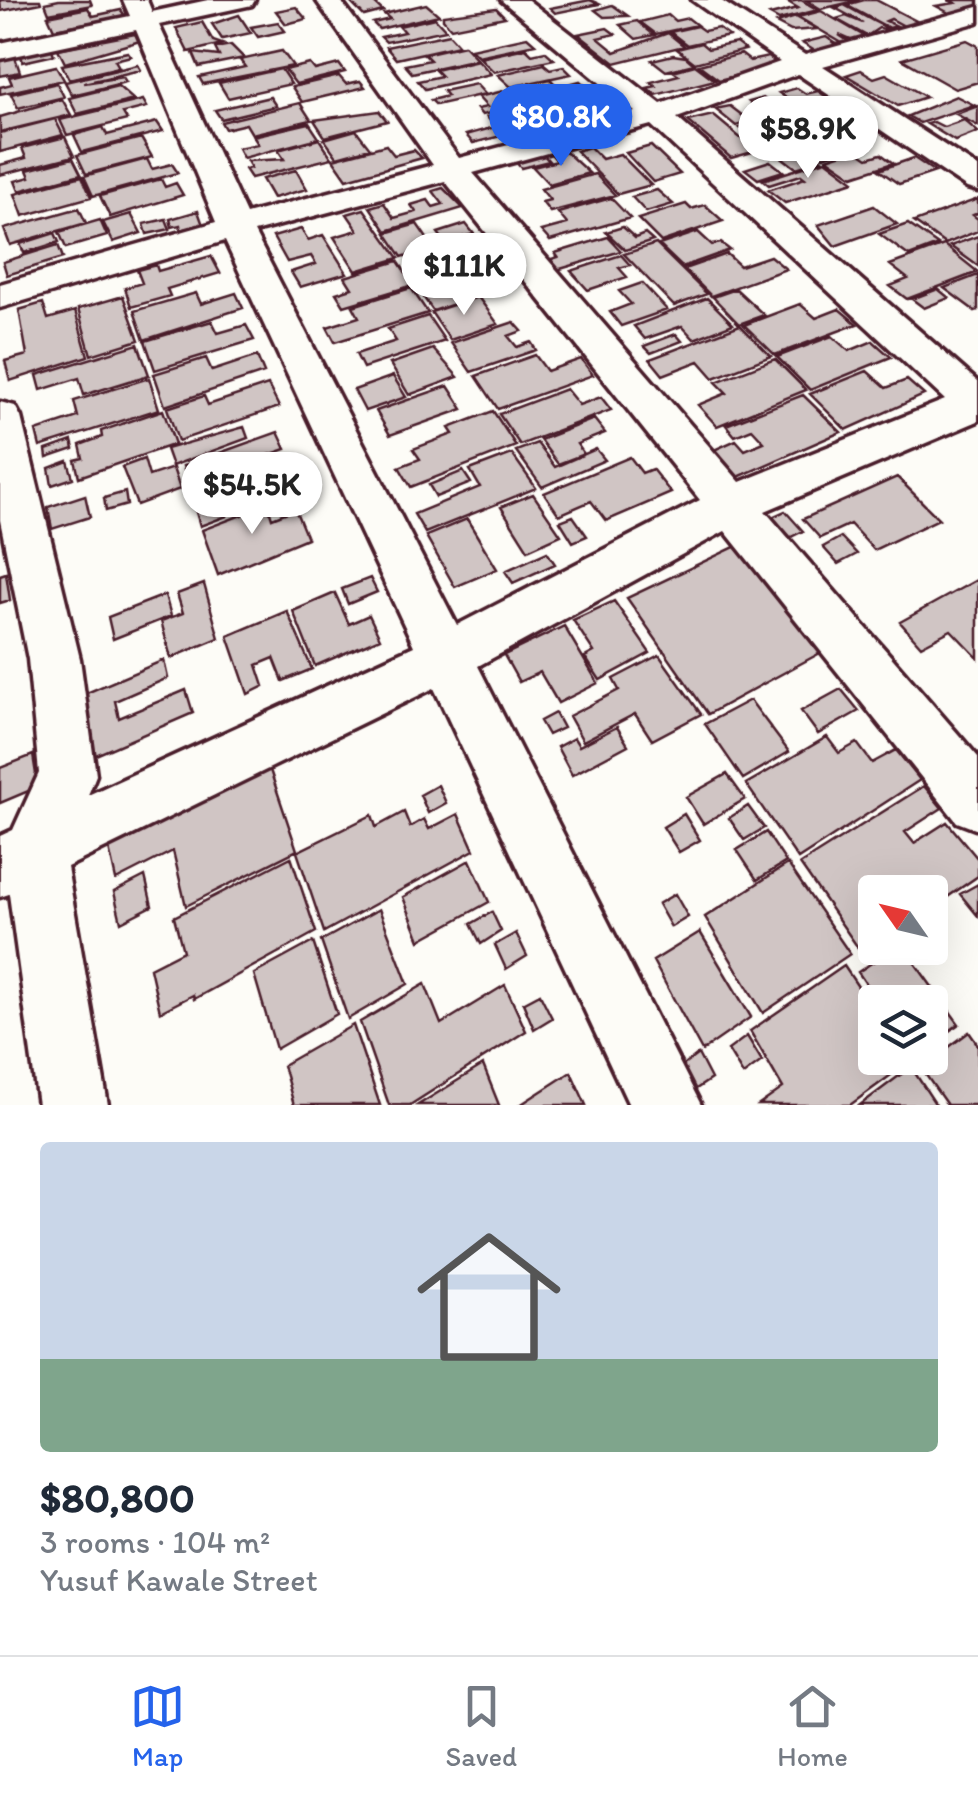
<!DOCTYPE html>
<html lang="en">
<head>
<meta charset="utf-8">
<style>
	:root { --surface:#fff; --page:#f6f6f7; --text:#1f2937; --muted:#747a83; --line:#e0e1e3; --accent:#2563eb }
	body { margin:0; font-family:Itim,sans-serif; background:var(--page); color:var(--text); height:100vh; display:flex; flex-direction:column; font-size:38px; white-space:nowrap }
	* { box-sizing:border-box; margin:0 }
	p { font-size:32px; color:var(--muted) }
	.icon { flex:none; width:55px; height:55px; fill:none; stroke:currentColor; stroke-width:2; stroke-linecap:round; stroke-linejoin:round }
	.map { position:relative; height:1105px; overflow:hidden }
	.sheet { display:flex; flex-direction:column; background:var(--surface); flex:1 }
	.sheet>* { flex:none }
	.needle { width:65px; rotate:304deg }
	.controls { position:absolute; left:858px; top:875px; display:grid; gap:20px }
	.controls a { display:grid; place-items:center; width:90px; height:90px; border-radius:10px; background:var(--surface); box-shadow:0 10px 40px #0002; font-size:50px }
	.price { position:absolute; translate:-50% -85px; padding:0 22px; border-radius:35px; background:#fff; color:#222; font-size:32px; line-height:65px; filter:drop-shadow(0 2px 5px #0008) }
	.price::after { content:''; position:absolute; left:50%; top:60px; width:30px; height:22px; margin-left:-15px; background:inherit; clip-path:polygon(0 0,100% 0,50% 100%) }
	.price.active { background:var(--accent); color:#fff }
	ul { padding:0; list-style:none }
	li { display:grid; align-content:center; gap:20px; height:530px; padding:0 40px }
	li span { display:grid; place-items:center; height:310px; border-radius:10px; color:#555 }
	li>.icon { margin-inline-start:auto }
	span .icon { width:180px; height:180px; fill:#fffc; stroke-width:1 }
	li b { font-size:42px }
	.tab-bar { display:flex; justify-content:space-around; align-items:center; height:140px; border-top:2px solid var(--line); background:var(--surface); font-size:28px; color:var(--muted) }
	.tab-bar a { display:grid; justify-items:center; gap:5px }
	.tab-bar .active { color:var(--accent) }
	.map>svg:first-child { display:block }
	.building { fill:#d0c5c4; stroke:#4a1f2b; stroke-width:2.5 }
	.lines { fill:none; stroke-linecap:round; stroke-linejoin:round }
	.street-casing { stroke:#4a1f2b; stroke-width:7 }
	.street { fill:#fdfcf7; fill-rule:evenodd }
</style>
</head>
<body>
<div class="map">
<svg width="978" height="1105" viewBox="0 0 978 1105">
	<rect width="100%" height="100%" fill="#fdfcf7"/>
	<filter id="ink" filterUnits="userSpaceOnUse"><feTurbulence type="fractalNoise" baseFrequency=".01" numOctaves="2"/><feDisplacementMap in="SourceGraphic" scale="20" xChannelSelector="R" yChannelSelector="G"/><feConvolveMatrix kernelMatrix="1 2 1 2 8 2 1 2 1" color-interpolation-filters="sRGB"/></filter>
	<g filter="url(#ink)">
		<!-- building -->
		<path class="building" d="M0 0H40L41 3 1 11Z
			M59 0H90L92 5 49 13 45 3Z
			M348 0H371L383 11 364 16Z
			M590 0 599 4 555 13 550 8Z
			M801 0 818 10 779 20 770 15 798 8 788 2Z
			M806 0H860L821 9Z
			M864 0H876L920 23 906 27 891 19 886 21 897 26 889 28 846 5Z
			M948 0H978V7L951 14 936 6 955 3Z
			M426 4 439 15 379 29 373 23 390 19 384 14Z
			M612 5 614 6 628 16 604 17 595 10Z
			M844 5 873 21 891 30 879 28 867 36 836 19 846 16 863 23 835 8Z
			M296 7 306 19 286 24 276 11Z
			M88 8 93 16 121 10 125 16 54 29 48 16Z
			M496 8 505 17 451 28 443 19V15Z
			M821 11 864 36 867 39 855 42 839 35 854 45 847 46 798 17Z
			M239 15 251 33 222 39 212 24Z
			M668 15 675 21 688 18 697 25 656 34 640 22Z
			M796 17 817 29 791 31 776 23Z
			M435 18 446 30 386 42 381 37 404 32 399 26Z
			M637 21 654 35 636 39 620 25Z
			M202 22 213 41 222 44 188 52 176 28Z
			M278 22 285 31 258 37 251 27Z
			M697 26 704 31 718 28 729 36 687 45 670 32Z
			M607 28 615 34 598 38 615 52 668 33 684 46 615 63 578 34Z
			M135 34 140 41 65 63 58 49Z
			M449 34 459 45 396 59 386 47Z
			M527 37 535 44 478 56 471 49Z
			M826 37 838 45 815 51 802 43Z
			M967 40 978 46V82L955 89 902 59Z
			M701 43 708 49 736 43 745 50 695 63 677 49Z
			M231 45 244 58 199 67 193 53 219 56 215 48Z
			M464 45 477 59 412 73 405 65 430 60 424 54Z
			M51 46 54 55 23 62 20 53Z
			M526 48 532 54 545 51 554 59 494 72 480 58Z
			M282 51 293 66 203 84 199 77 245 67 240 60Z
			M128 52 131 56 115 60 119 67 69 79 62 65Z
			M14 54 20 72 0 76V57Z
			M741 54 750 61 768 57 780 64 719 80 699 65Z
			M673 55 686 57 694 64 666 71 652 60Z
			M478 60 491 74 425 89 418 81 441 76 435 70Z
			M310 64 315 70 339 64 345 72 296 84 285 70Z
			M544 64 550 69 563 66 571 74 511 87 498 75Z
			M138 65 141 70 84 83 123 77 126 82 85 92 72 95 65 82Z
			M695 65 715 80 656 95 647 88 656 86 651 82 679 75 673 71Z
			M56 66 64 80 0 94V87L12 84 9 77Z
			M281 69 291 84 228 98 219 83Z
			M861 70 874 78 886 74 926 97 898 106 846 75Z
			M339 76 346 84 360 81 365 87 302 102 292 87Z
			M550 79 558 87 580 81 590 90 527 106 511 88Z
			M57 83 64 97 18 108 11 94Z
			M476 84 485 94 436 105 431 100 447 96 443 91Z
			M118 86 134 100 77 114 69 98Z
			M797 88 806 94 818 91 831 100 801 108 779 93Z
			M508 90 523 105 482 115 477 109 487 107 478 97Z
			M956 96 974 105 920 123 908 116Z
			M270 97 276 106 221 119 215 110Z
			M763 98 782 112 796 108 825 128 795 136 749 102Z
			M62 99 71 115 0 132V117Z
			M143 100 147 107 123 113 127 120 67 135 60 120Z
			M603 100 611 107 557 120 547 107 564 103 569 108Z
			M827 102 845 114 861 118 831 127 804 108Z
			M300 103 311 120 252 134 246 124 225 129 221 122Z
			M539 104 547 112 539 114 549 124 473 143 466 135 495 127 487 117Z
			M730 106 751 122 736 126 715 109Z
			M978 106V126L956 114Z
			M379 111 387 121 325 137 314 120Z
			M713 115 756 151 731 158 688 121Z
			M55 119 63 135 0 152V133Z
			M964 120 978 132 955 141 927 124 934 122 944 127Z
			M157 122 163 131 82 152 74 135 103 127 107 135Z
			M309 123 319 138 243 158 238 148 258 144 253 136Z
			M753 124 772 138 758 142 740 128Z
			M839 126 857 139 839 144 846 149 823 156 799 138Z
			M356 130 370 148 337 157 324 139Z
			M65 137 74 156 0 175V165L26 158 22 148Z
			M141 138 152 157 86 174 77 155Z
			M319 139 332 158 251 178 245 169 251 168 247 161 284 159 278 150Z
			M798 141 823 160 796 168 771 149Z
			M386 145 394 155 414 150 422 158 347 179 333 159Z
			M651 146 680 174 653 182 626 153Z
			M590 147 602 159 620 154 651 185 618 194 576 151Z
			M855 149 868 158 881 154 893 163 853 176 827 158Z
			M566 152 589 173 549 184 533 167 557 161 552 155Z
			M542 153 549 161 521 168 514 160Z
			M73 158 81 174 19 191 15 181 30 177 27 170Z
			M914 158 935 172 899 184 879 170Z
			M147 159 152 169 172 164 178 173 93 196 84 176Z
			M826 160 854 181 785 203 768 190 805 178 801 175 769 185 763 180Z
			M770 161 783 171 758 179 745 169Z
			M296 170 307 189 273 198 262 179Z
			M595 174 615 195 550 212 542 202 550 200 541 189Z
			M82 176 91 197 23 216 15 194Z
			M161 179 165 187 176 183 183 195 110 217 100 196Z
			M443 188 463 208 386 231 370 207 384 203 394 218 416 212 411 205 428 200 433 207 443 204 433 191Z
			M657 190 673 204 646 212 632 197Z
			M611 198 630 218 550 241 541 231 567 224 558 213Z
			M978 199V213L973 215 978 219V231L945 244 914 222Z
			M686 204 691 209 705 205 723 221 661 242 638 219Z
			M874 206 897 224 835 246 818 225Z
			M79 208 86 223 10 245 4 229Z
			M364 209 399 258 356 271 334 237 358 230 347 214Z
			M198 211 203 225 181 230 180 225 172 227 170 219Z
			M131 214 141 233 113 242 103 222Z
			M166 219 170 229 147 234 144 224Z
			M100 220 107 236 66 248 59 232Z
			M417 224 433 247 402 257 386 233Z
			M466 224 474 234 445 242 438 233Z
			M908 224 938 245 909 256 879 234Z
			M623 227 635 238 645 234 653 241 625 250 606 232Z
			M301 229 308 240 323 235 347 273 300 287 291 272 316 264 311 256 287 262 273 237Z
			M698 232 712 245 721 243 730 250 682 267 659 245Z
			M55 233 59 242 24 253 20 244Z
			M978 236V266L950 246Z
			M608 237 621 251 550 272 542 262 558 257 555 253Z
			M457 242 463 249 479 244 491 259 434 277 423 261 448 254 443 247Z
			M656 244 707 294 674 306 624 254Z
			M58 245 63 258 7 275 3 262Z
			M944 245 978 272 907 299 890 286 908 279 890 265Z
			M727 254 740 266 770 256 786 269 711 296 684 269Z
			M621 255 630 265 619 268 627 277 588 290 571 271Z
			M211 256 220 273 167 289 170 296 131 307 125 288 142 283 137 270 156 265 158 271Z
			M398 261 414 285 344 306 336 293 352 288 345 277Z
			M469 268 488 293 433 311 415 285Z
			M978 275V310L975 311 944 288Z
			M642 283 667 310 621 326 610 312 631 304 619 291Z
			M411 288 428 313 335 342 327 327 359 317 353 306Z
			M736 289 764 315 739 324 713 297Z
			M938 289 949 298 924 308 912 299Z
			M196 293 201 304 236 293 243 308 144 340 134 311Z
			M123 296 139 340 91 355 78 309Z
			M478 297 498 324 450 340 431 312Z
			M707 298 733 324 694 339 682 326 645 339 634 326Z
			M43 303 48 319 75 311 88 356 10 381 5 361 27 355 19 310Z
			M800 304 816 318 839 309 857 324 775 355 744 325Z
			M428 316 445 341 363 368 356 354 396 341 388 329Z
			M212 321 218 333 246 325 254 340 155 370 145 341Z
			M514 322 522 331 508 336 517 347 531 342 536 350 471 372 451 343Z
			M740 325 771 356 714 378 699 361 663 375 650 359Z
			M676 334 682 341 651 353 644 346Z
			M832 336 849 351 873 341 891 357 810 390 777 357Z
			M138 344 149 375 84 395 79 378 41 390 37 375Z
			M433 349 458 377 409 395 390 364Z
			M535 355 547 371 581 359 593 375 498 409 476 376Z
			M257 356 264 373 165 406 154 374 206 358 212 371Z
			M775 359 806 390 717 426 698 405 727 393 716 382Z
			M867 371 886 388 907 380 924 395 846 430 810 394Z
			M393 376 406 397 365 411 354 390Z
			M149 378 159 409 40 447 36 431 78 417 74 401Z
			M268 385 279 407 178 441 167 408 204 396 208 405Z
			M448 386 463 409 390 435 376 411Z
			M566 389 579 405 601 397 611 410 520 445 499 414Z
			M803 395 841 432 736 478 714 450 736 440 745 450 764 442 752 429 735 436 726 425Z
			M163 410 175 444 79 477 75 460 83 458 80 445 102 437 101 431Z
			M493 411 516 446 411 487 399 467 420 459 413 449 453 434 449 428Z
			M594 419 605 433 577 444 584 454 558 464 540 440Z
			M244 427 248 438 172 466 166 449Z
			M278 432 286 449 263 457 271 476 220 495 227 516 200 526 183 466Z
			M72 441 74 449 47 458 46 450Z
			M537 443 555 467 596 449 605 460 542 487 516 451Z
			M512 454 536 488 425 533 414 514 480 487 470 470Z
			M630 457 642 473 652 469 671 493 606 521 591 501 559 515 544 493Z
			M144 459 149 476 173 468 180 489 137 505 122 467Z
			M68 461 73 478 52 485 49 468Z
			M463 471 471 483 436 497 429 485Z
			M897 477 939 519 874 550 850 524 820 538 803 519Z
			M263 488 268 501 251 507 246 494Z
			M125 492 127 505 106 511 104 498Z
			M533 494 561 535 528 550 501 507Z
			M85 495 90 517 52 529 48 507Z
			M268 505 272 518 295 509 307 538 218 575 202 530Z
			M785 511 803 531 789 538 772 517Z
			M573 516 587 536 573 542 560 521Z
			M467 519 497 569 455 587 426 536Z
			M841 537 857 554 838 564 823 547Z
			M747 541 835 645 708 714 627 598Z
			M547 552 555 564 513 583 505 571Z
			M6 573 10 600 0 603V575Z
			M370 578 377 592 348 604 342 589Z
			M978 579V658L951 630 921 646 900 622Z
			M204 584 219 638 171 658 161 621 183 613 177 594Z
			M335 593 349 624 369 615 380 638 315 666 293 611Z
			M165 595 171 616 113 639 108 617Z
			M614 601 650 653 600 680 585 657 594 652 573 620Z
			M287 611 312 669 283 681 274 658 257 665 264 686 248 694 228 636Z
			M564 626 598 683 558 703 540 672 519 682 504 655Z
			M659 655 701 714 652 740 635 714 583 741 569 716 619 690 613 679Z
			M164 660 168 678 115 701 119 718 186 690 193 713 89 758 77 697Z
			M841 689 859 711 818 734 801 711Z
			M750 700 789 752 743 779 705 724Z
			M555 713 563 728 548 735 540 721Z
			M617 727 628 745 572 775 557 747 574 738 579 746Z
			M827 737 839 753 857 743 872 763 896 750 920 780 798 859 746 784Z
			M33 755 38 787 0 803V768Z
			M269 767 297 850 186 906 173 851 116 880 108 844Z
			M727 774 745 799 703 824 686 797Z
			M438 785 446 803 428 813 420 795Z
			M924 786 942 808 905 832 914 843 947 822 978 859V876L930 909V892H875V946L863 955 800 864Z
			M748 806 764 828 744 840 729 818Z
			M404 812 410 827 424 819 429 829 458 814 474 850 324 932 297 852 372 815 376 827Z
			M684 814 700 840 679 852 663 827Z
			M766 832 786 862 757 880 737 850Z
			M291 857 316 932 194 999 193 995 160 1012 150 968 183 951 174 917Z
			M470 860 489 902 420 940 403 897Z
			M788 864 850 954 763 1013 705 917Z
			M145 876 152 906 121 922 114 892Z
			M978 884V916L960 894Z
			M675 894 688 917 671 927 658 904Z
			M379 909 408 984 348 1019 321 941Z
			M492 912 501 931 481 944 471 924Z
			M700 932 751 1017 702 1051 653 961Z
			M516 933 527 956 506 969 495 945Z
			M313 942 337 1014 276 1049 254 974Z
			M894 948H904L959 1024 930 1045V1002H878L858 972Z
			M844 966 875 1012V1058H906L909 1062 850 1105H759L783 1088 750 1031Z
			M425 984 441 1024 505 985 526 1031 410 1105H389L360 1022Z
			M540 994 552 1018 534 1029 523 1003Z
			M353 1025 380 1105H294L283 1065Z
			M969 1032 978 1045V1105H947L921 1068Z
			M747 1036 762 1061 743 1075 728 1050Z
			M698 1054 711 1079 684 1097 672 1074Z
			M483 1065 499 1105H418Z
			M911 1067 936 1105H860Z
			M571 1072 586 1105H520Z"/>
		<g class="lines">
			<!-- street casing -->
			<g class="street-casing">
				<path id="street" d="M123 0H147L152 12 208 0H255L252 5 159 25 246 214 433 165 316 0H340L459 158 635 112 501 0H528L661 104 780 62 692 0H720L805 55 978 7V22L823 66 978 167V191L967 188 798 74 677 118 978 382V421L765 511 978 757V830L957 822 725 531 478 666 701 1105H629L434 688 67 867 108 1105H38L9 894 0 897V836L13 830 39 773 28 659 0 520V402L15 406 21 417 80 659 96 775 88 795 414 646 225 241 0 308V284L216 222 136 30 0 59V43L130 16ZM651 125 945 400 740 482 473 173ZM445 181 700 500 457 625 254 232Z"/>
			</g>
			<!-- street -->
			<use href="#street" class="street"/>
		</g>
	</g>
</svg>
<div class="controls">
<a><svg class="needle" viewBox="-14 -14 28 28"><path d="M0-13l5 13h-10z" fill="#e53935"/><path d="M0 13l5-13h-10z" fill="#747a83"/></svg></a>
<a><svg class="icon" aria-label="layers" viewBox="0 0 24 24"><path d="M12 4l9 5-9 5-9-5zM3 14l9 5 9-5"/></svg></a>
</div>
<b class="price active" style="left:561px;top:169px">$80.8K</b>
<b class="price" style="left:808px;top:181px">$58.9K</b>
<b class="price" style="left:464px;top:318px">$111K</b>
<b class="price" style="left:252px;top:537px">$54.5K</b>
</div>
<section class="sheet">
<ul>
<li><span style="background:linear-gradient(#c9d6e8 70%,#7fa58c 0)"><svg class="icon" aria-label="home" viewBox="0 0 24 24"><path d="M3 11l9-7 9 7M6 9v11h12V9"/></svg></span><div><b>$80,800</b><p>3 rooms · 104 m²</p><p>Yusuf Kawale Street</p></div></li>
</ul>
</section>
<nav class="tab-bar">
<a class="active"><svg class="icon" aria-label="map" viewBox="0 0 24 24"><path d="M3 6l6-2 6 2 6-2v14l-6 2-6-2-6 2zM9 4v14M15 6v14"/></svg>Map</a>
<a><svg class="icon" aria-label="saved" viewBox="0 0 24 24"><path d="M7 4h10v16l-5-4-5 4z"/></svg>Saved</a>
<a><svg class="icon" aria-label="home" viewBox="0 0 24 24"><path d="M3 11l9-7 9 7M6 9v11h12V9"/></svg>Home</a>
</nav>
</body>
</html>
